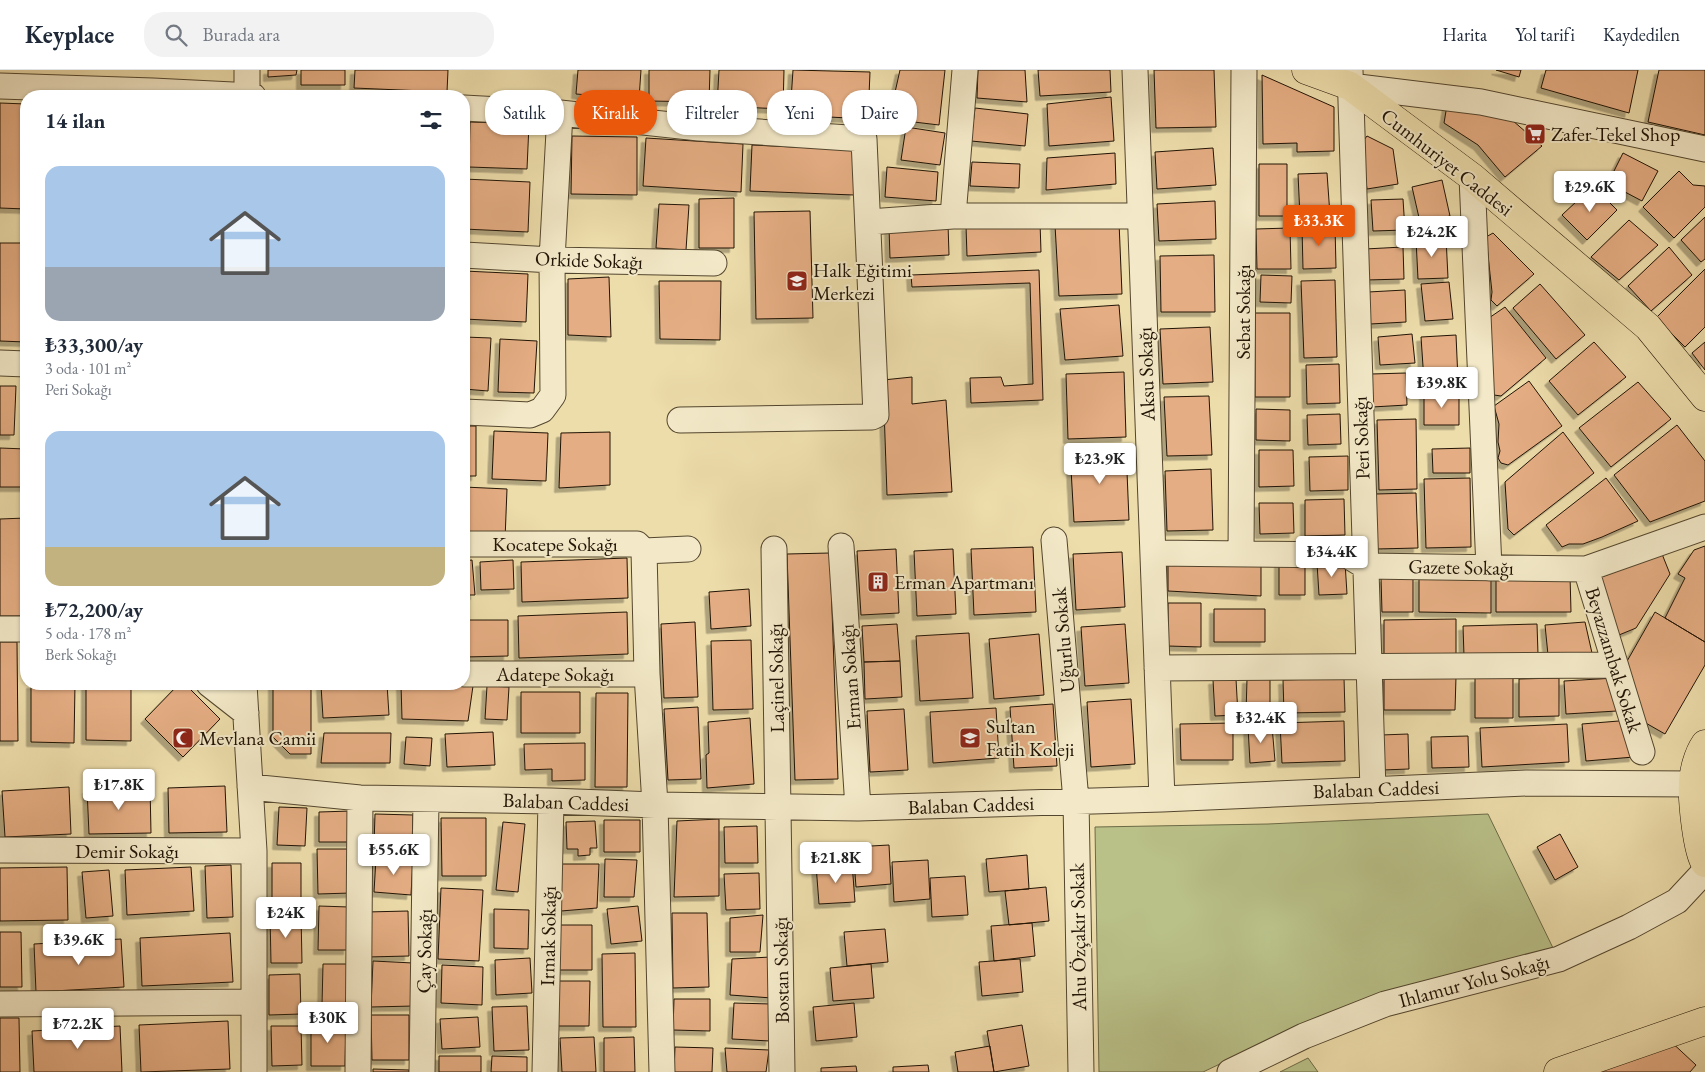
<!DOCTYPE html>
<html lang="tr">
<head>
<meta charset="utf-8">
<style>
	:root { --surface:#fff; --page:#f2f2f3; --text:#1f2937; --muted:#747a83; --line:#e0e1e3; --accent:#ea580c }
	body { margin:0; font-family:"EB Garamond",serif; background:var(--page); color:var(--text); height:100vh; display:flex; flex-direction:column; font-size:19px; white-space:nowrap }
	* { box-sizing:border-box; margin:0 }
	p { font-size:16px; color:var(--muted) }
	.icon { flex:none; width:28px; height:28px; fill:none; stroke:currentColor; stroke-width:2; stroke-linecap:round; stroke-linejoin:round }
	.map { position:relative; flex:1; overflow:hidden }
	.details { position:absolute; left:20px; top:20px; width:450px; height:600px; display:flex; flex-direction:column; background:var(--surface); border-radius:20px; box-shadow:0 1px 4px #0004 }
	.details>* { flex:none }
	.banner { position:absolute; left:485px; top:20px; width:475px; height:45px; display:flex; gap:10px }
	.price { position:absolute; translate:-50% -42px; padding:0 11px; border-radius:5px; background:#fff; color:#222; font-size:16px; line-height:32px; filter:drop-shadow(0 1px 2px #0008) }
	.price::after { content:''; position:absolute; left:50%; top:30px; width:15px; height:11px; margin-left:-8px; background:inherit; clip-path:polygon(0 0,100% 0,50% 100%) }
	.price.active { background:var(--accent); color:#fff }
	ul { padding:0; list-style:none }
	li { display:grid; align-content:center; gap:10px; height:265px; padding:0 25px }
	li span { display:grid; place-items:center; height:155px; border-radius:15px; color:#555 }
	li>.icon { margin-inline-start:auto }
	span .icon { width:90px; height:90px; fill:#fffc; stroke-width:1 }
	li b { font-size:21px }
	h2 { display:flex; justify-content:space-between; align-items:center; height:60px; padding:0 25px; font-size:21px }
	.pill { padding:0 18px; border-radius:20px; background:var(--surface); box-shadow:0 1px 4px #0004; font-size:18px; line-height:45px }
	.pill.active { background:var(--accent); color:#fff }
	header { display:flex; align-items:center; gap:30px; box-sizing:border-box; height:70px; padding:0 25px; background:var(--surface); border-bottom:1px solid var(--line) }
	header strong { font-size:24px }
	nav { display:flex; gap:28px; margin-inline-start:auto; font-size:18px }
	.search { width:350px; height:45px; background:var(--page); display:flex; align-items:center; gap:12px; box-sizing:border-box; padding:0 18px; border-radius:20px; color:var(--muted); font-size:19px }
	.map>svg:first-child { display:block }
	.green { fill:#b9c088; stroke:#6c6a46 }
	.building { fill:#e5ad83; stroke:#201304; filter:url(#shadow) }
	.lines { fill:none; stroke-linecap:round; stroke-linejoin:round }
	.minor-casing { stroke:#53462e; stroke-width:27 }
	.major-casing { stroke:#201304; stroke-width:29 }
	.minor { stroke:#f3e9c8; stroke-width:25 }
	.major { stroke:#edddab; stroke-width:28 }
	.labels { text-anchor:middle; stroke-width:4; stroke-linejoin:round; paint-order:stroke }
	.poi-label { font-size:20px; fill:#201304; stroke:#f3e9c8; text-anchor:start }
	.street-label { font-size:20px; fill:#201304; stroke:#f3e9c8 }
</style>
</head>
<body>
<header>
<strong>Keyplace</strong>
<div class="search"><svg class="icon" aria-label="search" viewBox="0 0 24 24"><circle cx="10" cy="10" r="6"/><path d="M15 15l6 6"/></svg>Burada ara</div>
<nav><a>Harita</a><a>Yol tarifi</a><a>Kaydedilen</a></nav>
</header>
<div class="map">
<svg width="1705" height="1002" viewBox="0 0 1705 1002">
	<defs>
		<filter id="shadow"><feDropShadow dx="-4.5" dy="4.5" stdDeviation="0" flood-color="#0004"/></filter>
	</defs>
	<rect width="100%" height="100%" fill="#edddab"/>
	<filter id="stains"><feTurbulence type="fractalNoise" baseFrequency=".004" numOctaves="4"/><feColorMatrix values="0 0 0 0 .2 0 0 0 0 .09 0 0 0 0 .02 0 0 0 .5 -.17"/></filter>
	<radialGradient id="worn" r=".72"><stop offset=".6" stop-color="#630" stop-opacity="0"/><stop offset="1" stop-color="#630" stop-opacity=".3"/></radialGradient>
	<!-- green -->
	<path class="green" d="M1488 744 1553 878 1319 947 1203 1002H1099L1095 757 1268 754Z
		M1308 988 1318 1002H1280Z"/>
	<!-- building -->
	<path class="building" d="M268 0H297L296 5 268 7Z
		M301 0H345V15H301Z
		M355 0H448L447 22 354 18Z
		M578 0H641L639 29 576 24Z
		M649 0H710L709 32 649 31Z
		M719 0H784L783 39 717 36Z
		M793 0 870 2 868 49 790 45Z
		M900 0H945L939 55 889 49Z
		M978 0H1025L1027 32 977 28Z
		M1038 0H1110L1111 22 1040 26Z
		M1154 0H1214L1216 57 1156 58Z
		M1496 0H1521L1519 7Z
		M1546 0H1638L1629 43 1541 18Z
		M1659 0H1705V65L1648 52Z
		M1262 5 1334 37V81L1297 82V73L1263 74Z
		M1111 27 1114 71 1049 76 1047 34Z
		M0 33 26 34V139L0 138Z
		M1447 35 1512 50 1542 76 1505 107 1478 75 1444 53Z
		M975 38 1028 44 1025 76 971 71Z
		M470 52 529 54 527 99 469 97Z
		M906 57 945 63 940 95 901 90Z
		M572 66 637 67V125L571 124Z
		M1367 66 1393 79 1398 114 1367 119 1361 74Z
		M646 68 743 74 741 122 643 116Z
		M752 75 856 80 854 125 750 121Z
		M1213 78 1216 115 1157 119 1155 82Z
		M1115 83 1116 114 1046 120 1047 88Z
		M1623 83 1658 101 1642 131 1608 113Z
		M972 92 1020 94 1019 118 970 116Z
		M1259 94H1287V146H1259Z
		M887 97 938 102 936 131 885 127Z
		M1679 101 1693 115 1705 116V137L1674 168 1643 137Z
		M1327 103 1330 145 1300 147 1298 104Z
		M464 109 530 112 528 162 464 159Z
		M1442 110 1450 146 1420 152 1412 117Z
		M1593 116 1617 140 1587 170 1562 145Z
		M734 128V178H699V129Z
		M1403 129 1405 160 1373 161 1371 130Z
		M1215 131 1216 169 1159 171 1157 134Z
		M659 134 689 135 686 180 656 178Z
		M810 141 813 248 756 249 754 142Z
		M1705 147V189L1701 192 1681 170Z
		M1629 150 1658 175 1619 210 1591 187Z
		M1040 152 1041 182 967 186 966 156Z
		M1119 152 1122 224 1059 226 1055 155Z
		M948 154 949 185 890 188 889 157Z
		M1335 156 1336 198 1303 199 1302 157Z
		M1290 158 1291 199H1257L1256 159Z
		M1493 163 1534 204 1497 236 1491 230 1492 222 1486 167Z
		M1446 167 1448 208 1418 209 1416 169Z
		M0 173H26V272L0 271Z
		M1403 177 1404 209 1366 210 1365 179Z
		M1669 177 1692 205 1651 241 1628 216Z
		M1214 185 1215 242H1161L1160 186Z
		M1705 199V257L1685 277 1656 248Z
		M1039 200 1043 330 971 333 970 308 1001 307 1004 316 1033 314 1030 213 912 217 911 205Z
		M464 201 528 204 526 252 464 249Z
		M1261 205 1292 206 1291 233 1260 232Z
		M609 207 611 267 568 265V209Z
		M1335 210 1337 287 1304 288 1301 211Z
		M659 211H721L720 270 660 269Z
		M1449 212 1453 249 1425 251 1421 214Z
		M1540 214 1585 265 1556 289 1513 238Z
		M1405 220 1406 252 1370 254 1368 222Z
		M1119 235 1123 286 1065 290 1060 239Z
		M1505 237 1546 288 1501 326 1494 325 1492 319 1486 250Z
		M1255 243H1290V327H1255Z
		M1210 257 1213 312 1163 314 1160 259Z
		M1412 264 1415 293 1380 295 1378 267Z
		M1456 265 1458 310 1424 311 1421 267Z
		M464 267 491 268 488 321 464 319Z
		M500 269 537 271 534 323 498 322Z
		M1594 272 1626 307 1578 345 1549 311Z
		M1705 272V300L1692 283Z
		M1339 294 1340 333 1307 334 1306 295Z
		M1124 302 1126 367 1068 369 1066 304Z
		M1406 303 1407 335 1372 337 1371 304Z
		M912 307V334L946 330 952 422 887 425 883 310Z
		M1529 311 1562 356 1508 395 1501 393 1498 388 1500 381 1498 372 1499 354 1494 336Z
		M1638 312 1671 349 1611 397 1579 358Z
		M0 316H16L14 365H0Z
		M1459 323V355H1424V324Z
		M1209 326 1212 385 1167 386 1164 327Z
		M1256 339 1290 340V371L1256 370Z
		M1340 344 1341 374 1308 375 1307 345Z
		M1416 349 1417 419 1379 420 1377 350Z
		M1677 355 1705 391V431L1650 452 1614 405Z
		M464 356H476V406H464Z
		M494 361 548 363 546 411 492 409Z
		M610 362V415L559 418 561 363Z
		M1563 362 1594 403 1514 465 1508 459 1505 412Z
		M0 378 26 379V417H0Z
		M1126 378 1129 450 1074 452 1070 381Z
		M1470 378V403H1433L1432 379Z
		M1259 380H1293L1294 416 1259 417Z
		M1348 386V420L1310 421 1309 387Z
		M1211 399 1213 460 1167 461 1165 401Z
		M1470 408 1471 477 1426 478 1424 409Z
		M1606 408 1638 451 1602 467 1583 474H1569L1562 477 1546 455Z
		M464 417 507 419 505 470 464 469Z
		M1416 423 1418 478 1376 479 1375 424Z
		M1344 429 1345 465 1305 466V430Z
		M1259 433H1293L1294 463 1260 464Z
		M26 448V546H0V449Z
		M1705 476V572L1665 548 1685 508 1678 504 1694 480Z
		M1033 477 1036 542 974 545 971 479Z
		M896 479 899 543 861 545 857 481Z
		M953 479 956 544 917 546 914 481Z
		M1122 482 1125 537 1076 540 1073 484Z
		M830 483 838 709 795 710 787 484Z
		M1662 484 1670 504 1636 558 1619 565 1599 508Z
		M1168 486 1261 491V526L1168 521Z
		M627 488 628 528 522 532 521 492Z
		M472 490 475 525H464V491Z
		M513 490 514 519 481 520 480 492Z
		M1279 491H1305V525H1279Z
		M1345 492 1347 524 1319 525 1317 493Z
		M1570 505 1571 542H1496V506Z
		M1419 507H1491V543L1419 542Z
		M1381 508H1413V542H1382Z
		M749 519 751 556 711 559 709 522Z
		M1168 533H1201V577L1168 576Z
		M1214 539H1265V572H1214Z
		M627 542 628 584 519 588 518 546Z
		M1655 542 1705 572V595L1665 664 1644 652 1626 593Z
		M1456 549V585L1384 586V550Z
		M464 550H508V586L464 587Z
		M695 552 698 627 664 628 661 554Z
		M1585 552 1592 583 1548 585 1545 555Z
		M897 554 900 591 864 592 862 556Z
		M1125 554 1129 613 1085 616 1081 557Z
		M1537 554 1538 584 1464 586 1463 556Z
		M969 563 973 628 920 631 916 566Z
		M1039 564 1044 625 994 629 989 569Z
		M751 570 753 639 713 640 711 571Z
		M0 572H17L18 671H0Z
		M900 591 902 627 865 629 864 592Z
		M1384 607H1456L1455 640H1384Z
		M1513 607V648H1475V608Z
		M1344 608 1345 642 1284 643 1283 610Z
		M1559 608V646L1519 647V609Z
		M1615 608 1617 641 1566 644 1564 611Z
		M1236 609 1238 645 1215 646 1213 610Z
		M1247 609H1270V644H1246Z
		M31 614H75L74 673 31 672Z
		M86 614H131V671L86 670Z
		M179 614H185L220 649 183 687 145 649Z
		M273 614H311V684H290L273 667Z
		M349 614H387L389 645 323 648 321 615Z
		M401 614 473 616 468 651 402 649Z
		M487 616 509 617 507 650 485 649Z
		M521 622H580V663H521Z
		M596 623H628L627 717H595Z
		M1131 629 1135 694 1091 697 1087 632Z
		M1053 634 1057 696 1014 698 1010 637Z
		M698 637 701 709 668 710 664 639Z
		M996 638 999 688 933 693 930 642Z
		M904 639 908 700 870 702 867 641Z
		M750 648 754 714 707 718 706 685 709 683 708 652Z
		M1631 650 1634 687 1586 691 1582 654Z
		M1344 651 1345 691 1282 693 1280 653Z
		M1233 653V690H1181L1180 654Z
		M1567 654 1569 692 1482 697 1480 658Z
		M1272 656 1275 691 1250 693 1248 657Z
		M493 662 495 695 447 697 445 664Z
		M324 663H391L390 693H321Z
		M1408 664 1409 699 1382 700 1381 665Z
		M1468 666 1469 697 1432 698 1431 667Z
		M406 667 432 668 430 696 404 694Z
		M585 673V710L552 711V699L525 700 524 674Z
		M225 716 227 762 169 763 168 718Z
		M69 717 71 764 5 767 2 721Z
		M150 717 151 763 89 764 87 719Z
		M279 737 307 738 305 776 277 775Z
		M351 741 352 772H319V742Z
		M375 744 413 745 412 776 374 775Z
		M441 748H486V806H442Z
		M719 749V826L674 827 677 751Z
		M604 750H640V782H604Z
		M595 751 597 778H590V785L578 786V779H567L566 752Z
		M503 752 525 754 518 822 496 820Z
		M757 756 758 793H725L724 757Z
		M1560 764 1578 797 1555 810 1537 777Z
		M889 775 891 814 856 817 853 777Z
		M317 779H350L351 823 318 824Z
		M1027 785 1029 819 989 822 986 789Z
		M376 788 413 790 411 825 374 822Z
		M605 789 637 790 634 827H604Z
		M928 790 930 829 894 832 892 792Z
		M272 793H301V836H272Z
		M852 793 855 832 819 834 816 795Z
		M561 794H599L597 838 561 841Z
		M231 795 233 847 207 848 205 796Z
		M67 797 68 850 0 851V798Z
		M191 797 194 841 127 845 125 800Z
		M109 800 113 846 86 848 82 802Z
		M759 803 760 839 726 840 724 804Z
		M965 806 968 845 932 847 930 808Z
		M1046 817 1049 851 1009 855 1005 821Z
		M441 818 483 820 479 891 438 889Z
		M319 836 349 837 348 880H318Z
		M638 836 642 871 611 874 607 839Z
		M494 839 529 840 528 879 494 878Z
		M408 841 409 886 367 887 366 842Z
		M672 843H707L709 917 673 918Z
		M301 844 302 893H271L270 845Z
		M763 845 760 882H730V848Z
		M1032 853 1035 886 994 891 991 856Z
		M559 855H592V900H559Z
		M885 859 888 892 847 896 844 862Z
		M0 862H21L22 917H0Z
		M230 863 233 912 142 916 140 868Z
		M121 869 124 917 36 922 34 874Z
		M635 883 636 957H603L602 884Z
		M771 887 772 928 730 925 732 889Z
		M530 888 532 923 496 925 495 890Z
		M1020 889 1023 922 982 926 979 892Z
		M373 891 413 893 414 936 371 937Z
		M323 894H349L348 936 322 935Z
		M871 894 874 928 833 931 830 898Z
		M442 895 483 897 482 935 441 933Z
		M300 904 301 944 269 945V905Z
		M557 911H590L589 956H557Z
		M674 929H710V961L673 960Z
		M734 933 771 934 770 971 732 969Z
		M854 933 857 967 816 971 813 937Z
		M527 936 529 980 494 981 492 937Z
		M371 945H409V990H372Z
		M478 947 480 977 442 979 440 949Z
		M0 948H19L20 1002H0Z
		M228 951 230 999 141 1002 139 955Z
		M311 953H346L345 996H311Z
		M1022 955 1029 996 994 1002 987 961Z
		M120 956 122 1002H34L32 961Z
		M271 956H301L302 995 272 996Z
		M594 967 596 1002H562L560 968Z
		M634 967 635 1002H604V968Z
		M1667 968 1696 995 1690 1002H1591Z
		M990 976 994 1002H958L955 982Z
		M675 977 713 978 712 1002H674Z
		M725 978 769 980 766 1002H727Z
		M439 986H481V1002H439Z
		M492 986 527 987V1002H491Z
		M928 995 929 1002H893V997Z
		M856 996 857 1002H821V998Z
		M373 999 409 1000V1002H373Z"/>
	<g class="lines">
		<!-- minor casing -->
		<g class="minor-casing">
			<path id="minor" d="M247 0V26
				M1135 0 1162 729
				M1350 0 1373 720
				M0 16 153 21 253 26
				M1350 16 1481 32 1705 79
				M464 38 560 43 699 58 864 69 876 345 872 347 680 350
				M1472 107 1489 498
				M953 146 965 0
				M869 152 953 146H1140
				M464 185 552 190 714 193
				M0 293 26 294
				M464 342 530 345 542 340 553 325 552 190 560 43
				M1054 470 1076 731 1081 1002
				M464 474H637L644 481
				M841 476 858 738
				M774 479 782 1002
				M644 481 647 604 655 735 662 1002
				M644 481 688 479
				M1153 483 1347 485 1365 496 1586 499 1705 457
				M1241 484 1244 0
				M1586 499 1642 682
				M0 559H26
				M1157 598 1615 595
				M464 604H647
				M209 614 246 643
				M244 614 254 781V1002
				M250 717 360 728 551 731 655 735 858 738 1162 729 1527 713 1693 714
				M0 780 254 781
				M0 934 254 932
				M358 1002 360 728
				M422 1002 426 729
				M545 1002 551 731
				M1230 1002 1304 966 1385 934 1559 889 1629 857 1677 831 1705 801"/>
		</g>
		<!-- major casing -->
		<g class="major-casing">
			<path id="major" d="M1306 0 1350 16 1472 107 1648 257 1705 327
				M1705 674C1698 684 1693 702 1693 715 1692 731 1697 781 1705 793
				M1558 1002 1705 951"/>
		</g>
		<!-- minor -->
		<use href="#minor" class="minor"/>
		<!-- major -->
		<use href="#major" class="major"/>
	</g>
	<!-- icons -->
	<defs>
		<g id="supermarket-square" transform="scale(1.125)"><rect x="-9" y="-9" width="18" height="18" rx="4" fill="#8f2418" stroke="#f3e9c8"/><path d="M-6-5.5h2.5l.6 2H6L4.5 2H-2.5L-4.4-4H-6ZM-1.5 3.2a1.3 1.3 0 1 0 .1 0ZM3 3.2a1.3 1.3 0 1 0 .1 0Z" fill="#fff"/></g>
		<g id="school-square" transform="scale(1.125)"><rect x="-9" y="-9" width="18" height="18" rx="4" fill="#8f2418" stroke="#f3e9c8"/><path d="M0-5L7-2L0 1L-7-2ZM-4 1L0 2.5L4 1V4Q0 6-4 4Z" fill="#fff"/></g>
		<g id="building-square" transform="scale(1.125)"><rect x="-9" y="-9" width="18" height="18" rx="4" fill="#8f2418" stroke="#f3e9c8"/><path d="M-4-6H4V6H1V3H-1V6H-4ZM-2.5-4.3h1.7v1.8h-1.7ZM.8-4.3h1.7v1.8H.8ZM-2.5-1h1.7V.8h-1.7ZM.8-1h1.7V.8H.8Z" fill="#fff"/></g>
		<g id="mosque-square" transform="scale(1.125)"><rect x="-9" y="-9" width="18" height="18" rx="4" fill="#8f2418" stroke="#f3e9c8"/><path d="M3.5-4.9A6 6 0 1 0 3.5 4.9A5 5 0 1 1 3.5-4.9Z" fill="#fff"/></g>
	</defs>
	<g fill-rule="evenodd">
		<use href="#supermarket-square" x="1535" y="64"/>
		<use href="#school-square" x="797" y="211"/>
		<use href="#building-square" x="878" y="512"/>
		<use href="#mosque-square" x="183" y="668"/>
		<use href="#school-square" x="970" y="668"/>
	</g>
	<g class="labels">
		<!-- poi labels -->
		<g class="poi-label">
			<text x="1551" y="71">Zafer Tekel Shop</text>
			<text x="813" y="207">Halk Eğitimi<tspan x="813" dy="23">Merkezi</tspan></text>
			<text x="894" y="519">Erman Apartmanı</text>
			<text x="986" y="663">Sultan<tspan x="986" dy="23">Fatih Koleji</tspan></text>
			<text x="199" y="675">Mevlana Camii</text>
		</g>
		<!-- street labels -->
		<g class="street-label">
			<text transform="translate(1447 92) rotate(38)" y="7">Cumhuriyet Caddesi</text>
			<text transform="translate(589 190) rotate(2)" y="7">Orkide Sokağı</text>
			<text transform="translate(1243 242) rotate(-90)" y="7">Sebat Sokağı</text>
			<text transform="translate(1146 304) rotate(-92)" y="7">Aksu Sokağı</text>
			<text transform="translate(1361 368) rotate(-92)" y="7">Peri Sokağı</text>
			<text x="555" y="481">Kocatepe Sokağı</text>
			<text transform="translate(1461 497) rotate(1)" y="7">Gazete Sokağı</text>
			<text transform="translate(1063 570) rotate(-95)" y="7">Uğurlu Sokak</text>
			<text transform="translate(1614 590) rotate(73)" y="7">Beyazzambak Sokak</text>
			<text x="555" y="611">Adatepe Sokağı</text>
			<text transform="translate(850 607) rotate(-94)" y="7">Erman Sokağı</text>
			<text transform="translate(776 608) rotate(-91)" y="7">Laçinel Sokağı</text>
			<text transform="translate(1376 719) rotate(-2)" y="7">Balaban Caddesi</text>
			<text transform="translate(566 732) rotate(2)" y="7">Balaban Caddesi</text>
			<text transform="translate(971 735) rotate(-2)" y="7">Balaban Caddesi</text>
			<text x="127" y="788">Demir Sokağı</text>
			<text transform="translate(548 866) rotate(-89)" y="7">Irmak Sokağı</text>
			<text transform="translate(1078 867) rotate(-91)" y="7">Ahu Özçakır Sokak</text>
			<text transform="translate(424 881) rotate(-89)" y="7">Çay Sokağı</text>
			<text transform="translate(781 900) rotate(-91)" y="7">Bostan Sokağı</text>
			<text transform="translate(1474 911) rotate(-15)" y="7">Ihlamur Yolu Sokağı</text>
		</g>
	</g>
	<rect width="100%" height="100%" filter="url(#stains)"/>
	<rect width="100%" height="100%" fill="url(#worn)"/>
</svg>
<b class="price" style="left:1590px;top:143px">₺29.6K</b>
<b class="price active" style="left:1319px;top:177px">₺33.3K</b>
<b class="price" style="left:1432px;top:188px">₺24.2K</b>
<b class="price" style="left:1442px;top:339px">₺39.8K</b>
<b class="price" style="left:1100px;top:415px">₺23.9K</b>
<b class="price" style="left:1332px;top:508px">₺34.4K</b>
<b class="price" style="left:1261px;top:674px">₺32.4K</b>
<b class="price" style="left:119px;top:741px">₺17.8K</b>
<b class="price" style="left:394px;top:806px">₺55.6K</b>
<b class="price" style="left:836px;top:814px">₺21.8K</b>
<b class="price" style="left:286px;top:869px">₺24K</b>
<b class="price" style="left:79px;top:896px">₺39.6K</b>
<b class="price" style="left:328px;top:974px">₺30K</b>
<b class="price" style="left:78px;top:980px">₺72.2K</b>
<div class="banner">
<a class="pill">Satılık</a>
<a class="pill active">Kiralık</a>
<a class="pill">Filtreler</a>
<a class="pill">Yeni</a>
<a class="pill">Daire</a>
</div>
<section class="details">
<h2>14 ilan<svg class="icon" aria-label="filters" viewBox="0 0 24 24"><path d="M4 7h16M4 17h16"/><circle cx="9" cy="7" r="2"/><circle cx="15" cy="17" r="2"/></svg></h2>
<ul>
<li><span style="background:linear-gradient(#a9c7e8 65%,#9aa5b1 0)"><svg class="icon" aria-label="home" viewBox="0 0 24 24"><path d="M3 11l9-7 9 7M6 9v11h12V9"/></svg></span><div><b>₺33,300/ay</b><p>3 oda · 101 m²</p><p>Peri Sokağı</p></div></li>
<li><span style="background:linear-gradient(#a9c7e8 75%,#c2b280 0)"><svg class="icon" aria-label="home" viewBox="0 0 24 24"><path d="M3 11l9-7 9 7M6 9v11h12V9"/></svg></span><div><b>₺72,200/ay</b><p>5 oda · 178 m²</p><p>Berk Sokağı</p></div></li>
</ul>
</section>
</div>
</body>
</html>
